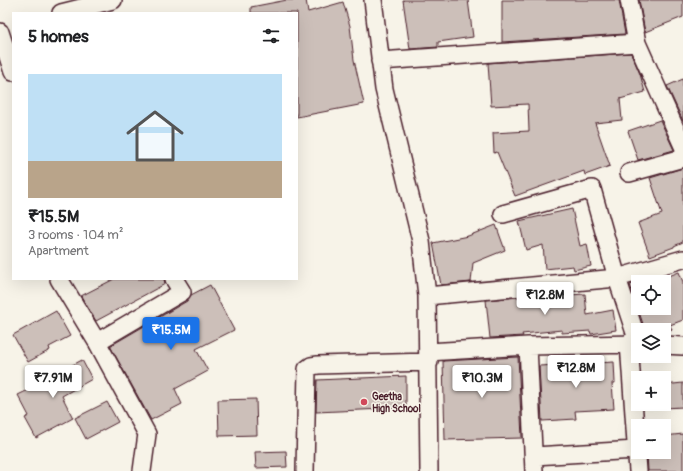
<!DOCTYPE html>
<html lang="en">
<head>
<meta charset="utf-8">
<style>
	:root { --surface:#fff; --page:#f6f6f6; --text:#202124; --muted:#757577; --accent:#1a73e8 }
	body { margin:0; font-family:Pangolin,sans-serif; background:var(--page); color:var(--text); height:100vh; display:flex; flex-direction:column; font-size:15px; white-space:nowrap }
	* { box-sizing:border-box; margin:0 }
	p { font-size:13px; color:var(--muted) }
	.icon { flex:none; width:22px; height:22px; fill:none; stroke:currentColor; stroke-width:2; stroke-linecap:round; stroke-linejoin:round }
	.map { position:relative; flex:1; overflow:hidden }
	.sheet { position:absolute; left:12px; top:12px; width:286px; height:268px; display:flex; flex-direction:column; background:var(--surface); border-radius:0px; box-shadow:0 4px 16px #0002 }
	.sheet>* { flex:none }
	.fabs { position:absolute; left:631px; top:275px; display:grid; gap:8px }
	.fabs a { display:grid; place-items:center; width:40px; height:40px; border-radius:0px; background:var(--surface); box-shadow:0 4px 16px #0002; font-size:20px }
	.price { position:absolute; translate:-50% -34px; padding:0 9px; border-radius:4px; background:#fff; color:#222; font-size:13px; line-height:26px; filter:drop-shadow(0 1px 2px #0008) }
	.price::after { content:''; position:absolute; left:50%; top:24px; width:12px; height:9px; margin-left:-6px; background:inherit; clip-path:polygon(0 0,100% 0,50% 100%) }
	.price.on { background:var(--accent); color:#fff }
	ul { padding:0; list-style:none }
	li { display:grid; align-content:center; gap:8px; height:212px; padding:0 16px }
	li span { display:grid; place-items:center; height:124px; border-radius:0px; color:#555 }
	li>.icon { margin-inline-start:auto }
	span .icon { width:72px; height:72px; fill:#fffc; stroke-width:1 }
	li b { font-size:17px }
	h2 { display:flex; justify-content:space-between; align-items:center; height:48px; padding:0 16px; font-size:17px }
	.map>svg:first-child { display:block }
	.building { fill:#ccbfb9; stroke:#4a1f2b }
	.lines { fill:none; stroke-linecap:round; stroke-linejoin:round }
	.street-casing { stroke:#4a1f2b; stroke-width:20 }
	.street { stroke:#f7f3e8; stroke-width:17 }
	.poi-dot { fill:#d1495b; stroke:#f7f3e8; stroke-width:1.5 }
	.labels { text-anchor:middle; stroke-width:3; stroke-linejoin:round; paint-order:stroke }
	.poi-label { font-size:10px; font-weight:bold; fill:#4a1f2b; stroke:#f7f3e8; text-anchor:start }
</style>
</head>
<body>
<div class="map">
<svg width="683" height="471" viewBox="0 0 683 471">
	<rect width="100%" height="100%" fill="#f7f3e8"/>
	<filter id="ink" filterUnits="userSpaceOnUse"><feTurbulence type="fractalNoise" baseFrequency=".025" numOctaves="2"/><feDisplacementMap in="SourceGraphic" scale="8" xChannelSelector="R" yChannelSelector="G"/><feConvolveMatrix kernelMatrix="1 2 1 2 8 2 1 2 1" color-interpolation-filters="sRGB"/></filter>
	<g filter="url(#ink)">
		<!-- building -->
		<path class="building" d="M287 0H306L308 12 343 2 350 26 354 60 364 104 297 117V13H251V7Z
			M403 0H468L473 37 438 42V47L410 49Z
			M502 0H619L625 34 502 42Z
			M639 0H683V17L645 32Z
			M631 53 640 74 645 92 620 99 622 120 595 123 610 166 585 175 584 171 515 196 497 152 494 153 493 133 529 131 528 104 491 106 488 63Z
			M683 79V121L667 86Z
			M660 120 674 150 638 160 628 131Z
			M683 168V242L674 246V247L650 256 638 223 662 214 650 178Z
			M572 209 580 246 587 244 591 266 574 270 573 266 545 269 543 245 526 250 519 221Z
			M496 225 505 250 473 263 471 282 441 285 433 243 468 236Z
			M679 272 683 282V320L670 325 672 330H645L630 285 638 282V308H664V278Z
			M114 279H164L165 284 96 321 81 296Z
			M210 285 234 330 196 349 208 371 175 389 182 404 151 420 110 346 187 301 191 295Z
			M585 294 587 315 613 310 616 330 591 334 590 331 562 333V330L522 334 523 336 490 338 486 300 519 297V299L524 298 526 304 538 300 537 297Z
			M56 311 70 336 49 347 50 350 28 362 13 335Z
			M518 357 522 438 445 440 443 361Z
			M82 360 92 379 62 396 73 418 36 438 25 418 29 416 18 395 53 378 52 376Z
			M614 362 615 383H612L614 409 575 411 576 419 542 421 539 366Z
			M406 376V408L316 412 317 380Z
			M683 383V407L664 408V385Z
			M256 399 257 435 219 436 218 400Z
			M107 402 118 422 86 439 75 418Z
			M683 434V471H648L647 453 664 452V436Z
			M286 451 287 467 256 468 255 452Z"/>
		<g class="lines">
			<!-- street casing -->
			<g class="street-casing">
				<path id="street" d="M373 0 384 89 421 241 427 296 429 471
					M61 13 113 0
					M0 32 13 72
					M637 43 683 146
					M380 61 637 43 629 0
					M629 173 683 158
					M59 279 97 342 147 434 142 471
					M427 296 617 278 592 189 503 214
					M97 342 182 292 174 279
					M638 342 617 278 683 259
					M629 343 638 471
					M664 345 683 346
					M528 346 534 471
					M428 352 528 346 638 344
					M534 456 636 450
					M305 471 307 369 311 366 318 365 429 362"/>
			</g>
			<!-- street -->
			<use href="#street" class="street"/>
		</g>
	</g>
	<!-- markers -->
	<circle class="poi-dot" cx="364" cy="402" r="4"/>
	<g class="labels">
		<!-- poi labels -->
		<g class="poi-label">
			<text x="372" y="400">Geetha<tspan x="372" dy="12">High School</tspan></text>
		</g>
	</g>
</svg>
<div class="fabs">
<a><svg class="icon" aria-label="locate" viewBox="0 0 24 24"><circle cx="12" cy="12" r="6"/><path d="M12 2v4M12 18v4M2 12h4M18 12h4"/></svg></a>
<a><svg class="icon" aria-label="layers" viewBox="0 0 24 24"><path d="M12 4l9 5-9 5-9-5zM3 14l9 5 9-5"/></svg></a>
<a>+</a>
<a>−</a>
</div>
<b class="price" style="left:545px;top:316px">₹12.8M</b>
<b class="price on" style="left:171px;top:351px">₹15.5M</b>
<b class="price" style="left:576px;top:389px">₹12.8M</b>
<b class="price" style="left:53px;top:399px">₹7.91M</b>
<b class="price" style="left:482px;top:399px">₹10.3M</b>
<section class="sheet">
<h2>5 homes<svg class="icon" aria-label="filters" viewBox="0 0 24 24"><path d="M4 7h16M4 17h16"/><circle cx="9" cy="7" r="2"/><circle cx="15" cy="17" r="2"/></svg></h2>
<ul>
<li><span style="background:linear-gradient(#bfe0f5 70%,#b9a48a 0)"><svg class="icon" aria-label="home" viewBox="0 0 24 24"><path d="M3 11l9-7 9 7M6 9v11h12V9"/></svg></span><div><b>₹15.5M</b><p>3 rooms · 104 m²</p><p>Apartment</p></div></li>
</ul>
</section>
</div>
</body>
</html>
